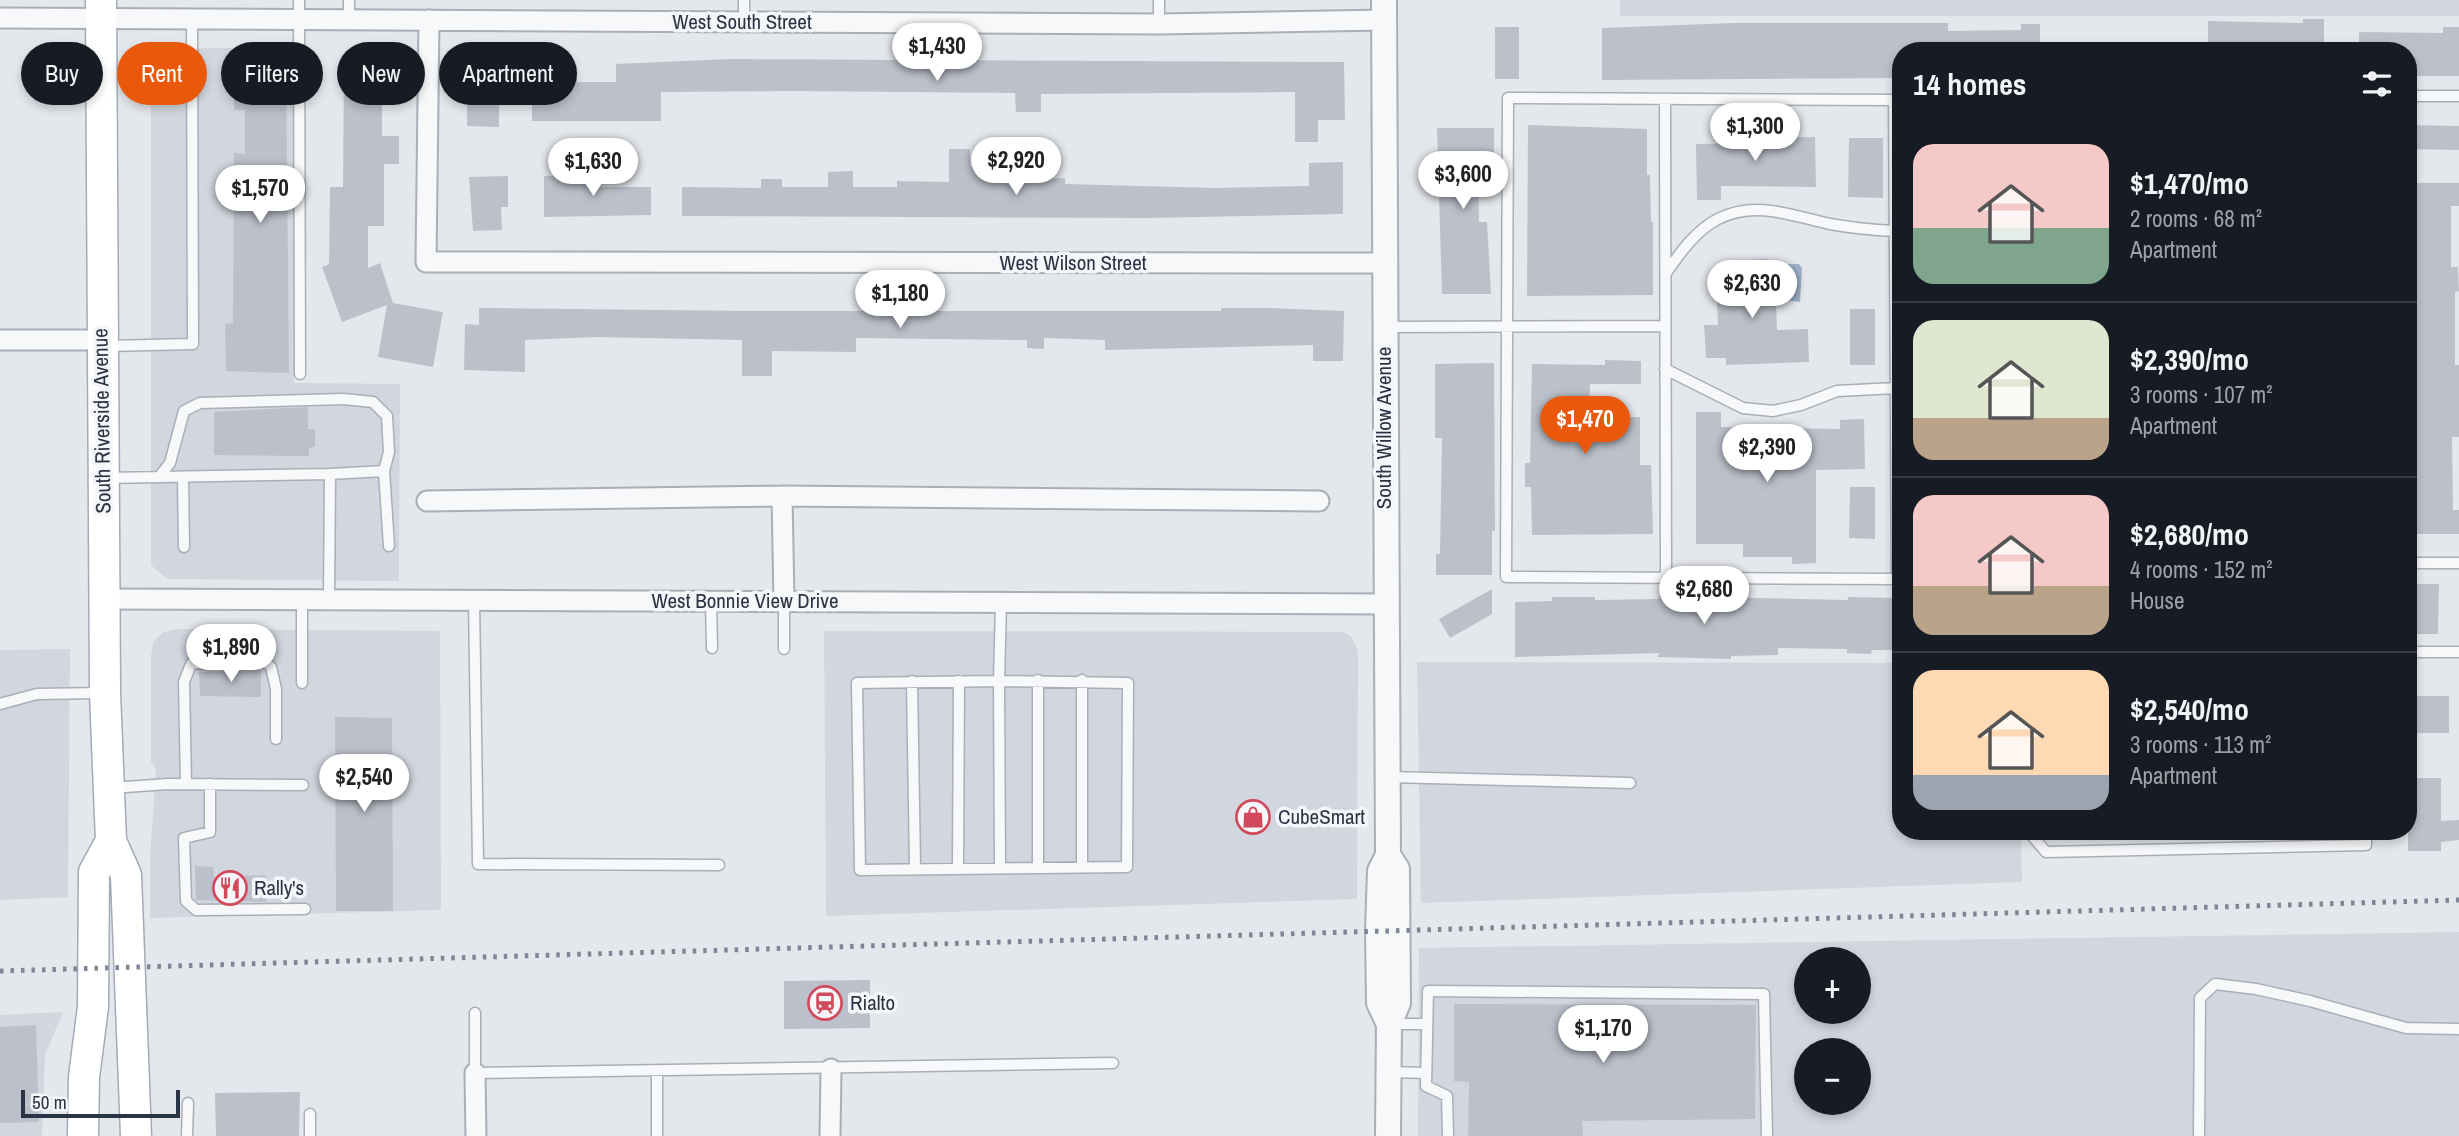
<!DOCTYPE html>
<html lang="en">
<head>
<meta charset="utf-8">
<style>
	:root { --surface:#171b24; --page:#20242c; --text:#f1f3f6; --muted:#9ea1a6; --line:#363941; --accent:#ea580c }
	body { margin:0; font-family:"Archivo Narrow",sans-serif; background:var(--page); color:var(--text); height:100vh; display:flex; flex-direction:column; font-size:26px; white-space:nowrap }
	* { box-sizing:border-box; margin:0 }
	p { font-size:23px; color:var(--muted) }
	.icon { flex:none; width:38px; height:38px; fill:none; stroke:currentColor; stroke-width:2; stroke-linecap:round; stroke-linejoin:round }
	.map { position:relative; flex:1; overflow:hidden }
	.drawer { position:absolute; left:1892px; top:42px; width:525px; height:798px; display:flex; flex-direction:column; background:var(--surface); border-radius:28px; box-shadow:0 4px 10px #0003 }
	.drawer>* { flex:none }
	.banner { position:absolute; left:21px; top:42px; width:665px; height:63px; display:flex; gap:14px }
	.buttons { position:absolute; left:1794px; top:947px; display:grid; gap:14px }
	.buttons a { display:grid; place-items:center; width:77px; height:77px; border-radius:50%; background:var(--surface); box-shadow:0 4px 10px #0003; font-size:35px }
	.scale { position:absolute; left:21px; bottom:18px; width:159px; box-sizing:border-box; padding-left:7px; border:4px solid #2b3445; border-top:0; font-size:19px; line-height:24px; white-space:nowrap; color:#2b3445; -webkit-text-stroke:5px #f4f6f9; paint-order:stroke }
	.price { position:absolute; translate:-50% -60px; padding:0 16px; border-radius:24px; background:#fff; color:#222; font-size:23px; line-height:46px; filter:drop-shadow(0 2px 4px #0008) }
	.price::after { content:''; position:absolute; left:50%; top:42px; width:21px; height:16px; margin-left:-10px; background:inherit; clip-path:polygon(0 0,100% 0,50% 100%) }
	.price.on { background:var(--accent); color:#fff }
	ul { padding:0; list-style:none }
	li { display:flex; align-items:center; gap:21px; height:175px; padding:0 21px }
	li+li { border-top:2px solid var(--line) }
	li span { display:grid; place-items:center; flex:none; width:196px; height:140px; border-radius:21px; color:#555 }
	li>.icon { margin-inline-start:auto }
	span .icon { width:84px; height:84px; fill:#fffc; stroke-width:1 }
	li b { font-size:30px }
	h2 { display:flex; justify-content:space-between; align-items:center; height:84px; padding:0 21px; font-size:30px }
	.tag { padding:0 24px; border-radius:32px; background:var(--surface); box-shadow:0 4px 10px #0003; font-size:24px; line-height:63px }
	.tag.on { background:var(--accent); color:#fff }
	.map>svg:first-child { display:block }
	.built { fill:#d2d6de; fill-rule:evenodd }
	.water { fill:#9fb4cc }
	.building { fill:#bbc0ca }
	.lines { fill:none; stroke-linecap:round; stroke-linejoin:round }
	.service-casing { stroke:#a9aeb7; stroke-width:13 }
	.minor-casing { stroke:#a9aeb7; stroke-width:23 }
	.tertiary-casing { stroke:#a9aeb7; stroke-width:28 }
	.primary-casing { stroke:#a3abb8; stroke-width:33 }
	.service { stroke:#f7f8fa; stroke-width:10 }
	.minor { stroke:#f7f8fa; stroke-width:19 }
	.tertiary { stroke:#f7f8fa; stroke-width:24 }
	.primary { stroke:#fff; stroke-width:30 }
	.rail { stroke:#7d8696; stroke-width:5; stroke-dasharray:3.5 7; stroke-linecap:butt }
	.labels { text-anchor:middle; stroke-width:7; stroke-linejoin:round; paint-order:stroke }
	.street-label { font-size:21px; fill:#2b3445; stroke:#f4f6f9 }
	.poi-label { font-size:21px; fill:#2b3445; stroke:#f4f6f9; text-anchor:start }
</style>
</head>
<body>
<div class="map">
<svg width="2459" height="1136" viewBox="0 0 2459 1136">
	<rect width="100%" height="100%" fill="#e4e7ec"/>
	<!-- built -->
	<path class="built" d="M1620 0H2459V16H1620Z
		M155 48H294V383L400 384 399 581 167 579 151 565V52Z
		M177 629 440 631 441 910 150 918V858L156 769 151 762V656L153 642 164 632Z
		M824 631 1344 632 1352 637 1358 652 1357 899 826 916Z
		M70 649 68 897 0 900V650Z
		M1417 662 1900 663V831H2021L2022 882 1421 903Z
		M2459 932V1136H1418L1419 948ZM1806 959H1858V1012H1806ZM1806 1050H1858V1102H1806Z
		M63 1012 45 1055 42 1136H0V1015Z"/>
	<!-- water -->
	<path class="water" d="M1786 264H1799L1802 268 1800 302 1784 300 1783 268Z"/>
	<!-- building -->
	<path class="building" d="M2303 19H2324V51H2208V21L2303 23Z
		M1733 23H1948V31L2021 30V24H2040V51H1900V78L1602 80V28Z
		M1495 27H1519V79H1495Z
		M2443 27H2459V76H2408V51H2359V32L2443 33Z
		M730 59 1344 62 1345 120H1318V142H1295V92L1041 94V112H1016L1015 93 794 91 661 92V121H532V81H547L546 65H577V82H616V64Z
		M354 60H385V67H398V95H382V136H399V164H384V226H368V268L380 263 393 303 443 312 433 367 378 357 387 305 342 322 322 267 329 264 330 187H343L344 66H354Z
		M229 61 248 62 249 66H286L289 373 226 371 225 324 233 323 234 153 245 154V110H234V81H228Z
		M467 62 499 63V127L467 126Z
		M1528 125 1647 129V175H1650L1651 222H1653V295L1527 296Z
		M2408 125 2459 126V150L2408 149Z
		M1743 126H1767L1768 138 1815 137 1816 187 1721 186V200H1697L1696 144 1743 143Z
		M1437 128H1494V152H1478L1479 222H1487L1491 294H1442Z
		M1849 138H1883V198L1848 197Z
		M949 149H970V166H1031L1032 179 1065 178V184L1216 188 1309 186V163L1343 162V214L1147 218 682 216V187L761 188V179H782V187H828V172L853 171V187H897V181L949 182Z
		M593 175 594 187H651V215L544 217V176Z
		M508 176V207H501L502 230 473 231 469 177Z
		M2408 183H2459V206H2451V267H2458L2459 291 2455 292V365H2459V437H2452L2453 510H2459V534H2408Z
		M1767 259V274L1775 273 1777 330 1808 329 1809 362 1726 365V358H1706L1704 325H1718L1716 272H1730V261Z
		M479 308 750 311H1221V308H1271L1344 311 1343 361H1313V345L1105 350V340L1044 338V349L1027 348V340L856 338V352L772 351V376H742V340L596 337 525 340V372L464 370 465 324 479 325Z
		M1850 309H1875V365H1850Z
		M1605 360 1641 361V384H1590L1589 417H1640V465H1651L1653 534 1532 535 1531 487H1525V463H1530L1532 364 1605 365Z
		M1494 363 1495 531H1492V575H1436V554H1440L1442 438H1435V364Z
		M308 407V429H315V446L309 448V456L214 455V412Z
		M1696 412H1721V427L1840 429V420L1864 419 1865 469 1816 470V563L1792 564V557H1743V544H1696Z
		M1850 487H1875V539L1849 538Z
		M2415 584H2439L2438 634H2415Z
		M1492 589V614L1450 638 1439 619Z
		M1659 596 1848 600V597L1900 598V650H1872L1871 654 1847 653V649L1778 648V655L1731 656V659L1658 657 1659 653 1515 657V602L1552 601V597H1595V600L1659 599Z
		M261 670V697L200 696 199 672Z
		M2411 696H2449V733H2411Z
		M335 717 392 718 393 911H336Z
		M2408 778H2441V821L2459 820V840L2441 842V851H2408Z
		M195 866 213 867 214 877 265 875 267 902 196 900Z
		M870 980V1028L784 1029V981Z
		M1454 1004 1756 1005 1755 1119 1582 1121 1583 1136H1468L1469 1082 1454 1081Z
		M36 1025 39 1122 0 1123V1027Z
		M300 1092 299 1136H216L215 1093Z"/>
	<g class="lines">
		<!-- service casing -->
		<g class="service-casing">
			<path id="service" d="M299 0 300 374
				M349 0V19
				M744 0V22
				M1159 24V0
				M2408 96H2459
				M1665 99 1666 578
				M1894 100 1897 579
				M1900 100 1508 98 1506 577 1900 579
				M1666 273C1680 253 1696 230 1718 219 1756 200 1793 216 1830 224 1852 228 1873 230 1895 231
				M1386 327 1665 326
				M107 346 193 344 192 18
				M1665 369 1743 408 1773 411 1801 405 1837 391 1896 388
				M330 474 384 471
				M159 477 170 463 184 411 200 403 343 399 373 402 387 416 389 452 384 471 389 546
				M183 477 184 547
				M106 478 330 474 329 600
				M2408 563H2459
				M302 599V683
				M474 600 478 864 719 865
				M711 601 712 648
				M784 649V601
				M2408 652H2459
				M912 681 915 868
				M0 704 37 694 101 693
				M1389 777 1630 783
				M186 784 184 682 191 664 253 660 265 662 271 667 276 689V739
				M210 784V832L184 838 186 901 196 910 305 909
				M111 788 168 784 303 785
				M2028 831 2046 852 2366 845V831
				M1082 866V680
				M1000 867 999 681 1128 683 1127 867 860 870 857 683 999 681 1001 602
				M1038 867V680
				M958 868 959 681
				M475 1013V1073L1113 1063
				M1389 1024H1427
				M657 1072V1136
				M1389 1072 1426 1073
				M310 1114V1136
				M187 1136 188 1103
				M1448 1136 1447 1096 1426 1086 1428 991 1764 994 1767 1136
				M2199 1136 2200 998 2215 984 2256 989 2310 1001 2406 1028 2459 1029"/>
		</g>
		<!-- minor casing -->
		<g class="minor-casing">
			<path id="minor" d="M0 18 1159 24 1384 20
				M429 20 426 262 1383 263
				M0 340H100
				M782 496 784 601
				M427 501 782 496 1319 501
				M104 599 1385 604
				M475 1073 476 1136
				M830 1136 831 1069"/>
		</g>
		<!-- tertiary casing -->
		<g class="tertiary-casing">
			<path id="tertiary" d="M1384 0 1388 855 1380 871 1378 931 1379 1003 1389 1024
				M1388 1136 1389 1024 1398 1003 1397 869 1388 855"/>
		</g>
		<!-- primary casing -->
		<g class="primary-casing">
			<path id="primary" d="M101 0 105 693 111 841 126 875 136 1136
				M83 1136 84 1077 93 1007 94 872 111 841"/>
		</g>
		<!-- service -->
		<use href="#service" class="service"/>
		<!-- minor -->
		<use href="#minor" class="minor"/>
		<!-- tertiary -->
		<use href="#tertiary" class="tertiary"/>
		<!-- primary -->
		<use href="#primary" class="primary"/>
		<!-- rail -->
		<path class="rail" d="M0 971 2459 900"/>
	</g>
	<!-- icons -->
	<defs>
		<g id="shop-ring" transform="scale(1.75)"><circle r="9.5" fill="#f4f6f9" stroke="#d1495b" stroke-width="1.5"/><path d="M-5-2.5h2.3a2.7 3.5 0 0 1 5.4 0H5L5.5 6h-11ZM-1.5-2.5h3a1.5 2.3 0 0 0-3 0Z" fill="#d1495b"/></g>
		<g id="restaurant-ring" transform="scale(1.75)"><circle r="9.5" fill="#f4f6f9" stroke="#d1495b" stroke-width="1.5"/><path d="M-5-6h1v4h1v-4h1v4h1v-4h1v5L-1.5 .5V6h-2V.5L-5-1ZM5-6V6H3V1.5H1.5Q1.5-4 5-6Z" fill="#d1495b"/></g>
		<g id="station-ring" transform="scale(1.75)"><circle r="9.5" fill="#f4f6f9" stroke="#d1495b" stroke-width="1.5"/><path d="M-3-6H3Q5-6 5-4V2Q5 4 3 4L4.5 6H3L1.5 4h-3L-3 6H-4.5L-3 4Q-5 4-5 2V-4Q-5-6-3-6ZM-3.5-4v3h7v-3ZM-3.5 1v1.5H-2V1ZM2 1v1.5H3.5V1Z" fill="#d1495b"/></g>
	</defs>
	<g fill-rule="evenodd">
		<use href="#shop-ring" x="1253" y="817"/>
		<use href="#restaurant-ring" x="230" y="888"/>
		<use href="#station-ring" x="825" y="1003"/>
	</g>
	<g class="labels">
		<!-- street labels -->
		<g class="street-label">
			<text x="742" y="29">West South Street</text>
			<text x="1073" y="270">West Wilson Street</text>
			<text transform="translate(102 421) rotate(-91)" y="7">South Riverside Avenue</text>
			<text transform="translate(1384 428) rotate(-90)" y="7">South Willow Avenue</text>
			<text x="745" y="608">West Bonnie View Drive</text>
		</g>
		<!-- poi labels -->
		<g class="poi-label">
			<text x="1278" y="824">CubeSmart</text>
			<text x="254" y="895">Rally's</text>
			<text x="850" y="1010">Rialto</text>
		</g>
	</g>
</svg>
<div class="buttons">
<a>+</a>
<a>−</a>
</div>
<div class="scale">50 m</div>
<b class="price" style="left:937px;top:83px">$1,430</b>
<b class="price" style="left:1755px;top:163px">$1,300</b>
<b class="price" style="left:1016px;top:197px">$2,920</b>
<b class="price" style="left:593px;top:198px">$1,630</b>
<b class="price" style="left:1463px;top:211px">$3,600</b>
<b class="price" style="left:260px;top:225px">$1,570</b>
<b class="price" style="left:1752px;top:320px">$2,630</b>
<b class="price" style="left:900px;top:330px">$1,180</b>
<b class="price on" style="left:1585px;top:456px">$1,470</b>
<b class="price" style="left:1767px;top:484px">$2,390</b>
<b class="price" style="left:1704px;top:626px">$2,680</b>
<b class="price" style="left:231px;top:684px">$1,890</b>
<b class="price" style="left:364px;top:814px">$2,540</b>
<b class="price" style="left:1603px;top:1065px">$1,170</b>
<div class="banner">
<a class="tag">Buy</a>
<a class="tag on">Rent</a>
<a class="tag">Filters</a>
<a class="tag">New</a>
<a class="tag">Apartment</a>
</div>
<section class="drawer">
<h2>14 homes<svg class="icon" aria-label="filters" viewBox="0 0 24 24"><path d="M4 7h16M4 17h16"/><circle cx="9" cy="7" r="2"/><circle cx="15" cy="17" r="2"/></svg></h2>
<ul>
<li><span style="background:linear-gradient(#f6c9c9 60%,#7fa58c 0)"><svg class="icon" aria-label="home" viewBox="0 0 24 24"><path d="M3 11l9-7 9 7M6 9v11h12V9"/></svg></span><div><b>$1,470/mo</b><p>2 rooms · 68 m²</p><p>Apartment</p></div></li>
<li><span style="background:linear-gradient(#dfe7d0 70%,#b9a48a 0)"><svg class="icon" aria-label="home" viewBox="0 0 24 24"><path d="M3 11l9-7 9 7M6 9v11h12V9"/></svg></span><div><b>$2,390/mo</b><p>3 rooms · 107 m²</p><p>Apartment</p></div></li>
<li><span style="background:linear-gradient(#f6c9c9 65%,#b9a48a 0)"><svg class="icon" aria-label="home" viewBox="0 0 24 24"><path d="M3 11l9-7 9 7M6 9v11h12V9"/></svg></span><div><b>$2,680/mo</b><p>4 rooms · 152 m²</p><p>House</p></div></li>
<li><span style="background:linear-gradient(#ffd9b3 75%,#9aa5b1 0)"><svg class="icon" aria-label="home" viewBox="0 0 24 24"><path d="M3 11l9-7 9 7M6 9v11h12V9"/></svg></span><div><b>$2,540/mo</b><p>3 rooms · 113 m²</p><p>Apartment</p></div></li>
</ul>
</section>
</div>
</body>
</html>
